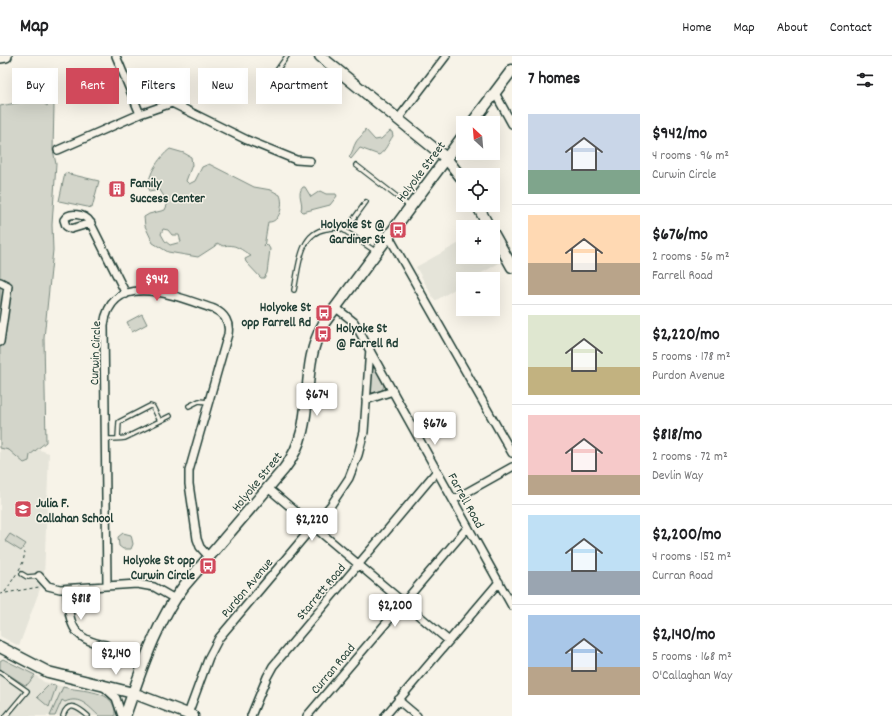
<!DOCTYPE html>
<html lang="en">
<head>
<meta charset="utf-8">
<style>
	:root { --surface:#fff; --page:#f2f2f2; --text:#202124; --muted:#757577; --line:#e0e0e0; --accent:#d1495b }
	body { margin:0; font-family:Dekko,sans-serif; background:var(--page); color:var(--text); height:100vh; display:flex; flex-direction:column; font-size:15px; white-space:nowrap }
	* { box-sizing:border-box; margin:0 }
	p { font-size:13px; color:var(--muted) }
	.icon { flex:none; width:22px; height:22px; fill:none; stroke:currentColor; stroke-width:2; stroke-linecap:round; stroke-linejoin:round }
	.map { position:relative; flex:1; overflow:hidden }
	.details { display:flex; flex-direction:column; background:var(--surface); width:380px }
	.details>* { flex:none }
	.hud { position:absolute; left:12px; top:12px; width:380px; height:36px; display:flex; gap:8px }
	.needle { width:26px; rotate:334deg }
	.fabs { position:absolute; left:456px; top:60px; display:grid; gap:8px }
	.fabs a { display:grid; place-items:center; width:44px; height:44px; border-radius:0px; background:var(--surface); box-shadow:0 4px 16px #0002; font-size:20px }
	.price { position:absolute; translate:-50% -34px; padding:0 9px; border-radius:4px; background:#fff; color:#222; font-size:13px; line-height:26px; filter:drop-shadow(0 1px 2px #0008) }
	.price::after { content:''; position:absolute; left:50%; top:24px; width:12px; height:9px; margin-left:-6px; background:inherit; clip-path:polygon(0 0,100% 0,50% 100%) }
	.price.current { background:var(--accent); color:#fff }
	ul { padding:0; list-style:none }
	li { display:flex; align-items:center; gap:12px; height:100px; padding:0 16px }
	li+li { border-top:1px solid var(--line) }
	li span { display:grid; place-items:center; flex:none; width:112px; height:80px; border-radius:0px; color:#555 }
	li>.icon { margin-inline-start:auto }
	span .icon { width:48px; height:48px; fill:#fffc; stroke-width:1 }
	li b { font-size:17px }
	h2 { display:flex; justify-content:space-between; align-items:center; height:48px; padding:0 16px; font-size:17px }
	.chip { padding:0 14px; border-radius:0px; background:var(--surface); box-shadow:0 4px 16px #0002; font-size:14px; line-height:36px }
	.chip.current { background:var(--accent); color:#fff }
	header { display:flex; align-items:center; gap:24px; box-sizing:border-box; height:56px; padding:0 20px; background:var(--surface); border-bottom:1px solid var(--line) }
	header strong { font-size:19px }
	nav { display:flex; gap:22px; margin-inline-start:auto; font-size:14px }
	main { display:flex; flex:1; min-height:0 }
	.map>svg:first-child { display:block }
	.built { fill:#e5e4d9 }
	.green { fill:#d3d5ca; stroke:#79897f; fill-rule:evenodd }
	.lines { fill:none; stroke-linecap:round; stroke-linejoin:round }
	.lane-casing { stroke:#1f3d34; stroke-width:6 }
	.street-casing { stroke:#1f3d34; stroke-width:10 }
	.secondary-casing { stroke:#1f3d34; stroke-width:13 }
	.primary-casing { stroke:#1f3d34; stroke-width:14 }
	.path { stroke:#1f3d34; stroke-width:1; stroke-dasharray:3 3; stroke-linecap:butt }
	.lane { stroke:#f7f3e8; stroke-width:3.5 }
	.street { stroke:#f7f3e8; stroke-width:7 }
	.secondary { stroke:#f7f3e8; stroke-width:10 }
	.primary { stroke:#f7f3e8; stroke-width:11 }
	.labels { text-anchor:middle; stroke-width:3; stroke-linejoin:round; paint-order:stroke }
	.street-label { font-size:13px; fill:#1f3d34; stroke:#f7f3e8 }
	.poi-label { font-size:13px; font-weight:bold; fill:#1f3d34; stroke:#f7f3e8; text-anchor:start }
</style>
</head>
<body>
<header>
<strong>Map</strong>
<nav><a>Home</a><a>Map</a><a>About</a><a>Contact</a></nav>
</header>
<main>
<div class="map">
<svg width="512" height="660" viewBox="0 0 512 660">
	<rect width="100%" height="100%" fill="#f7f3e8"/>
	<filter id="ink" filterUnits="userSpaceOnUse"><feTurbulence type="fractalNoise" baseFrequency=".025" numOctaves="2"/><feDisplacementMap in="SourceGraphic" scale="8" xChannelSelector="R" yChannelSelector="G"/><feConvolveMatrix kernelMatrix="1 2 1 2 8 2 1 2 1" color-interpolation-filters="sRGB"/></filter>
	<g filter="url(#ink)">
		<!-- built -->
		<path class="built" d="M463 185V201H493V192L501 206 471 223H463V228L435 245 416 211Z
			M0 381 49 397 44 522 19 590 0 580Z
			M0 602 35 619 44 626 73 633 94 636 108 642 115 651V660H0Z"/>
		<!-- green -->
		<path class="green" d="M28 45 42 46 47 50 50 47 54 49 53 94 56 108 52 169 53 194 44 282 46 386 30 399 29 405 24 407 9 394 0 392V50C10 48 19 47 28 45Z
			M365 73 375 84 381 83 390 75 392 76 393 80C388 87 386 94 379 99L360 92 351 103 349 101C353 96 353 91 356 86 359 81 364 79 365 73Z
			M170 93 184 97 191 101 192 109 186 125 189 128 195 125 202 111 209 108 254 131 271 134 280 139C284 148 280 167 268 166L264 191 267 188 270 193 267 217 264 222H261L246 206 245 203 251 200C242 194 235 187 223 190L217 187 215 190 198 201 168 196 153 187 145 170 144 161 149 158 165 154 168 147 160 134 149 136C145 122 159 101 170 93ZM163 173 168 174 172 179H179L181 186 170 189 165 185 161 178Z
			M65 117 99 125 92 152 59 145Z
			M303 131H305L311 141 320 135 326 138H336L337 140 330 149 303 156 301 154C304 146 296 138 303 131Z
			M142 258 147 268 132 276 127 266Z
			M375 311 384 330 382 334 372 337 370 336 372 313Z
			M123 477 131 479 133 488 131 493H123L119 490 118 481Z
			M10 478 26 488 21 495 5 485Z
			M3 603 35 619 28 628 25 629 0 613V605Z
			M50 628 55 629 56 631 49 651 37 641Z
			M63 631C81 636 117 632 115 660H99C89 651 80 639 65 646L62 644 55 660H50Z"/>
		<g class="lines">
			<!-- lane casing -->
			<g class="lane-casing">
				<path id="lane" d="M266 30 287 0
					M356 109 409 150
					M345 175 366 146
					M294 234C299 212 299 177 326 173 332 172 336 171 342 173L375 195
					M189 350 199 345 208 346
					M160 365 170 360
					M105 383C112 383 118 383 125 382L160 365 153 351 150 350 119 366 118 382
					M22 518 27 521 39 520
					M0 616 27 635 6 660
					M63 660C68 643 80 653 88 660"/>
			</g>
			<!-- street casing -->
			<g class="street-casing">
				<path id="street" d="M116 0 140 58
					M495 37 512 68
					M398 63 446 0
					M58 94 140 58 172 47 247 84 296 104 310 105
					M91 167 71 173 66 170 64 164C69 155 85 158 90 166L126 238
					M388 179 512 397
					M0 226 8 230 0 286
					M335 251 354 266 512 550
					M366 344 393 335
					M268 432 449 585
					M453 444 512 411
					M39 520 48 530 60 533 137 528 154 531 175 543
					M107 529 104 269C112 211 180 242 214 253 225 258 230 267 228 278L189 415V428L197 483 200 491 209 501
					M67 533C69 565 70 584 106 589
					M103 630 116 642 122 660
					M398 644 417 660
					M188 658 209 601 219 582 331 449 349 422 358 399 364 376 370 292
					M251 660 267 621 273 610 437 415
					M307 660 468 471
					M385 660 499 526"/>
			</g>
			<!-- secondary casing -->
			<g class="secondary-casing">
				<path id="secondary" d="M320 0 446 102 463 124
					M472 67 512 14
					M477 149 489 171
					M493 177 512 211
					M0 591 48 616 133 637 193 660
					M125 660C141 615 155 568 184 530L284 413C320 367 296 315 324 267L463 80"/>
			</g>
			<!-- primary casing -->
			<g class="primary-casing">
				<path id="primary" d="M0 1 6 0"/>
			</g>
			<!-- path -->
			<path class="path" d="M19 514 23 506 25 496
				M5 536 17 517
				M0 538 39 531"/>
			<!-- lane -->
			<use href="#lane" class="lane"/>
			<!-- street -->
			<use href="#street" class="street"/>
			<!-- secondary -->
			<use href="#secondary" class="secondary"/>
			<!-- primary -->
			<use href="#primary" class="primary"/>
		</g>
	</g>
	<!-- icons -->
	<defs>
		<g id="building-square" transform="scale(0.9)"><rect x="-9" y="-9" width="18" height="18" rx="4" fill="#d1495b" stroke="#f7f3e8"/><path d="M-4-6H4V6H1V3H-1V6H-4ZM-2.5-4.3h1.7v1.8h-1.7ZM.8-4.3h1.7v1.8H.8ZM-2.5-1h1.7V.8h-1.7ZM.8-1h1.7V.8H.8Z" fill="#fff"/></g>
		<g id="bus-square" transform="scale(0.9)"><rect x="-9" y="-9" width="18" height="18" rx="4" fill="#d1495b" stroke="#f7f3e8"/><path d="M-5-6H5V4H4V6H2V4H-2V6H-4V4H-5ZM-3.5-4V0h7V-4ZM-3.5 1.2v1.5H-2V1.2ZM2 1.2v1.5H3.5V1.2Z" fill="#fff"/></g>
		<g id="school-square" transform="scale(0.9)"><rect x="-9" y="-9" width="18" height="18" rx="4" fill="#d1495b" stroke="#f7f3e8"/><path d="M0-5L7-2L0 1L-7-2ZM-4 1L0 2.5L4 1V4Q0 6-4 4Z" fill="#fff"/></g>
	</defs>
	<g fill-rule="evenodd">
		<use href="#building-square" x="117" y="133"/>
		<use href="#bus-square" x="398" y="174"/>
		<use href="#bus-square" x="324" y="257"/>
		<use href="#bus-square" x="323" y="278"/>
		<use href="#school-square" x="23" y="453"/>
		<use href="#bus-square" x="208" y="510"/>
	</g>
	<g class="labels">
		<!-- street labels -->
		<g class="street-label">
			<text transform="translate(420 115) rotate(-53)" y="5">Holyoke Street</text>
			<text transform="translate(94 297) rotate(-88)" y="5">Curwin Circle</text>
			<text transform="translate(256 425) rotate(-51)" y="5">Holyoke Street</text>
			<text transform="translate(467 444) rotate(61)" y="5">Farrell Road</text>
			<text transform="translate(246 531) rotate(-50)" y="5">Purdon Avenue</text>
			<text transform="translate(320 535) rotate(-50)" y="5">Starrett Road</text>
			<text transform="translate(332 612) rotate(-50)" y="5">Curran Road</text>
		</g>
		<!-- poi labels -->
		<g class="poi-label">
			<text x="130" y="131">Family<tspan x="130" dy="15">Success Center</tspan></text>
			<text x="385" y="172" text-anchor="end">Holyoke St @<tspan x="385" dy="15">Gardiner St</tspan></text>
			<text x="311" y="255" text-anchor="end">Holyoke St<tspan x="311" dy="15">opp Farrell Rd</tspan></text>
			<text x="336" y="276">Holyoke St<tspan x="336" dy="15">@ Farrell Rd</tspan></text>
			<text x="36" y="451">Julia F.<tspan x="36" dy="15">Callahan School</tspan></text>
			<text x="195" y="508" text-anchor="end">Holyoke St opp<tspan x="195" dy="15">Curwin Circle</tspan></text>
		</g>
	</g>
</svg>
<div class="fabs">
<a><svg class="needle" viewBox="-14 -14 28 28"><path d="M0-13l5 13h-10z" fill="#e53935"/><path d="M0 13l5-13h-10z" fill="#757577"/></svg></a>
<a><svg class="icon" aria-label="locate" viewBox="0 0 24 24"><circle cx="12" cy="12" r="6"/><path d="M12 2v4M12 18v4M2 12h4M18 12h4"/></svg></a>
<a>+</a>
<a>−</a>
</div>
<b class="price current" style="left:157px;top:246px">$942</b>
<b class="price" style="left:317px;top:361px">$674</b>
<b class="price" style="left:435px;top:390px">$676</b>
<b class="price" style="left:312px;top:486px">$2,220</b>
<b class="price" style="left:81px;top:565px">$818</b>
<b class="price" style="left:395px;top:572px">$2,200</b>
<b class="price" style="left:116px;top:620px">$2,140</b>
<div class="hud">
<a class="chip">Buy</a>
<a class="chip current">Rent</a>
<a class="chip">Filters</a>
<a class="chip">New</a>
<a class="chip">Apartment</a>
</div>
</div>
<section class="details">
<h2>7 homes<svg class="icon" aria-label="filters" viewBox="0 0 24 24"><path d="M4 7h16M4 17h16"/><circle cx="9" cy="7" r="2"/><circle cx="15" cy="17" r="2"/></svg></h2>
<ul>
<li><span style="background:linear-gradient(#c9d6e8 70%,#7fa58c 0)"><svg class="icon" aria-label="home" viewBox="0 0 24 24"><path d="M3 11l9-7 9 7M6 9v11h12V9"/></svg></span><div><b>$942/mo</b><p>4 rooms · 96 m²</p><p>Curwin Circle</p></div></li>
<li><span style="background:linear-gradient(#ffd9b3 60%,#b9a48a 0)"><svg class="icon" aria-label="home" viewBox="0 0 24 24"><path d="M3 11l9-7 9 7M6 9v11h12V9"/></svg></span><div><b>$676/mo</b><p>2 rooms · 56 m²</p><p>Farrell Road</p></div></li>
<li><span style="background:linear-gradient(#dfe7d0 65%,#c2b280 0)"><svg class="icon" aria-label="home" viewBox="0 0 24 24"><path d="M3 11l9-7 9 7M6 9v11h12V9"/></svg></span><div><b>$2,220/mo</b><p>5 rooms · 178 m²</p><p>Purdon Avenue</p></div></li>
<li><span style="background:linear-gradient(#f6c9c9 75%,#b9a48a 0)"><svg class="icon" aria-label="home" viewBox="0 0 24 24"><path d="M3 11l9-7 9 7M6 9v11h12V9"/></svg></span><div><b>$818/mo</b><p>2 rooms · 72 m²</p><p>Devlin Way</p></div></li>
<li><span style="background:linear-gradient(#bfe0f5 70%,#9aa5b1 0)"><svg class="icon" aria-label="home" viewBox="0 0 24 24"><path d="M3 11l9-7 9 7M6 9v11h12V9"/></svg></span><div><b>$2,200/mo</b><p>4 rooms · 152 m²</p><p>Curran Road</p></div></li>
<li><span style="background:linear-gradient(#a9c7e8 65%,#b9a48a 0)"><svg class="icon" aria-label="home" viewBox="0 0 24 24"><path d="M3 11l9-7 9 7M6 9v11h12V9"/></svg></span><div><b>$2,140/mo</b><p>5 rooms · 168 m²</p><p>O'Callaghan Way</p></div></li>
</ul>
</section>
</main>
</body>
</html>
